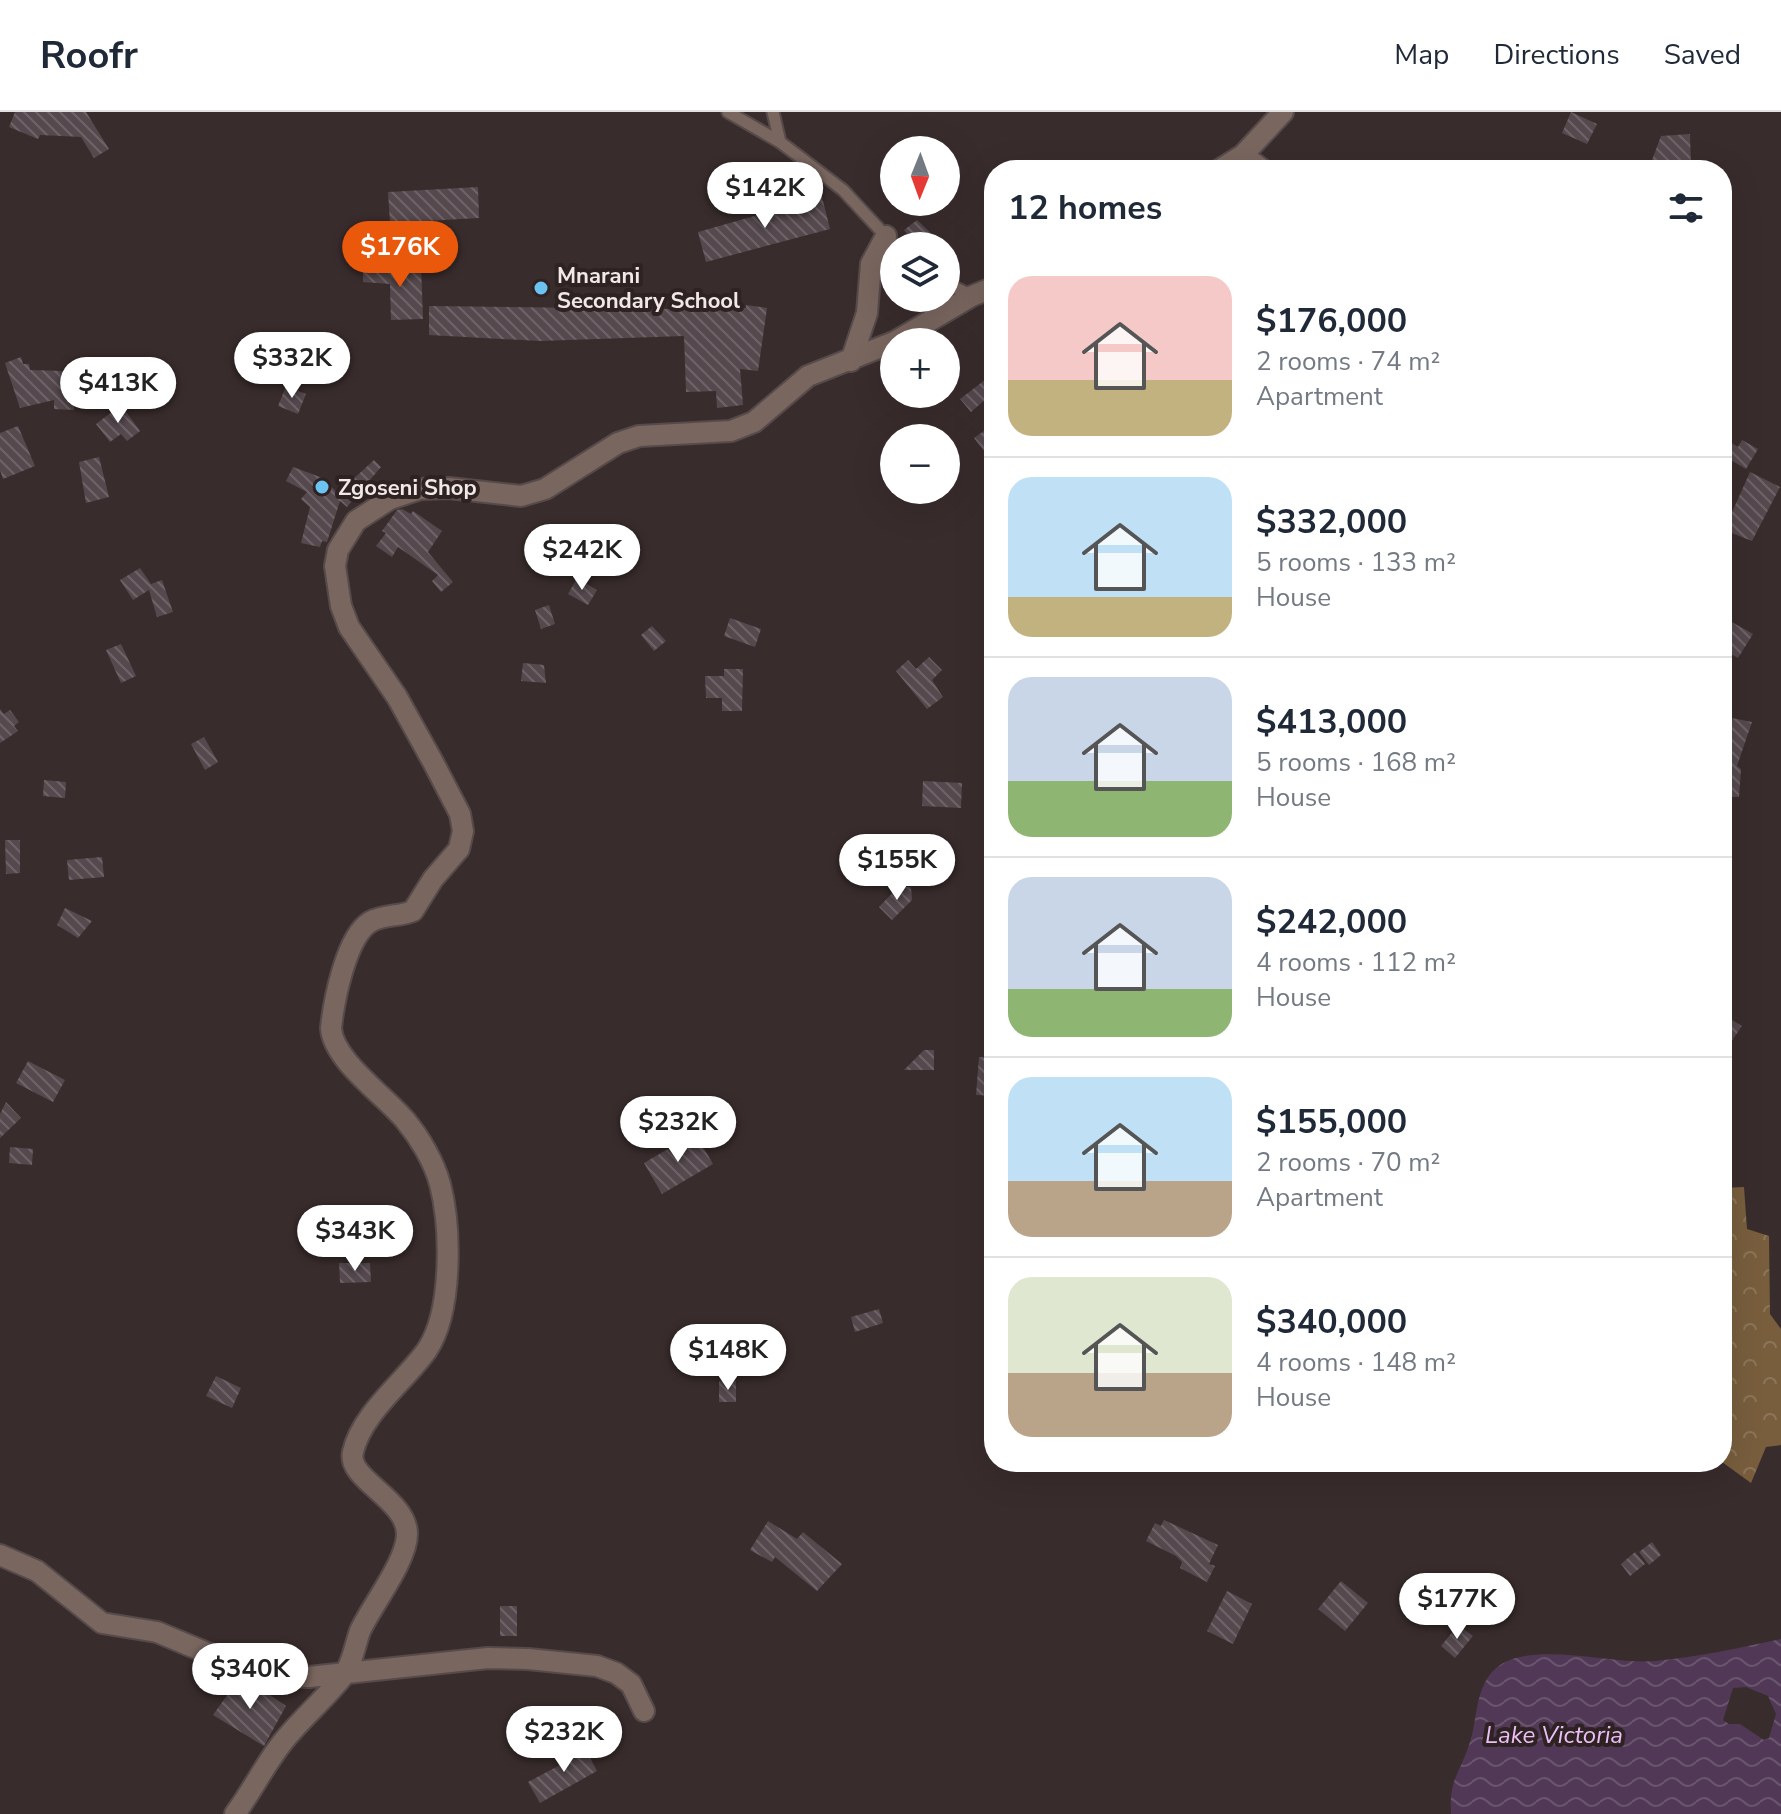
<!DOCTYPE html>
<html lang="en">
<head>
<meta charset="utf-8">
<style>
	:root { --surface:#fff; --page:#f6f6f7; --text:#1f2937; --muted:#747a83; --line:#e0e1e3; --accent:#ea580c }
	body { margin:0; font-family:"Nunito Sans",sans-serif; background:var(--page); color:var(--text); height:100vh; display:flex; flex-direction:column; font-size:30px; white-space:nowrap }
	* { box-sizing:border-box; margin:0 }
	p { font-size:26px; color:var(--muted) }
	.icon { flex:none; width:44px; height:44px; fill:none; stroke:currentColor; stroke-width:2; stroke-linecap:round; stroke-linejoin:round }
	.map { position:relative; flex:1; overflow:hidden }
	.side { position:absolute; left:984px; top:48px; width:748px; height:1312px; display:flex; flex-direction:column; background:var(--surface); border-radius:32px; box-shadow:0 8px 32px #0002 }
	.side>* { flex:none }
	.needle { width:52px; rotate:181deg }
	.fabs { position:absolute; left:880px; top:24px; display:grid; gap:16px }
	.fabs a { display:grid; place-items:center; width:80px; height:80px; border-radius:50%; background:var(--surface); box-shadow:0 8px 32px #0002; font-size:40px }
	.price { position:absolute; translate:-50% -68px; padding:0 18px; border-radius:28px; background:#fff; color:#222; font-size:26px; line-height:52px; filter:drop-shadow(0 2px 4px #0008) }
	.price::after { content:''; position:absolute; left:50%; top:48px; width:24px; height:18px; margin-left:-12px; background:inherit; clip-path:polygon(0 0,100% 0,50% 100%) }
	.price.active { background:var(--accent); color:#fff }
	ul { padding:0; list-style:none }
	li { display:flex; align-items:center; gap:24px; height:200px; padding:0 24px }
	li+li { border-top:2px solid var(--line) }
	li span { display:grid; place-items:center; flex:none; width:224px; height:160px; border-radius:24px; color:#555 }
	li>.icon { margin-inline-start:auto }
	span .icon { width:96px; height:96px; fill:#fffc; stroke-width:1 }
	li b { font-size:34px }
	h2 { display:flex; justify-content:space-between; align-items:center; height:96px; padding:0 24px; font-size:34px }
	header { display:flex; align-items:center; gap:48px; box-sizing:border-box; height:112px; padding:0 40px; background:var(--surface); border-bottom:2px solid var(--line) }
	header strong { font-size:38px }
	nav { display:flex; gap:44px; margin-inline-start:auto; font-size:28px }
	.map>svg:first-child { display:block }
	.forest { fill:url(#forest-crowns) }
	.water { fill:url(#water-waves); fill-rule:evenodd }
	.building { fill:url(#building-back-hatch) }
	.lines { fill:none; stroke-linecap:round; stroke-linejoin:round }
	.lane-casing { stroke:#564a4a; stroke-width:15 }
	.street-casing { stroke:#564a4a; stroke-width:24 }
	.lane { stroke:#79665f; stroke-width:11 }
	.street { stroke:#79665f; stroke-width:20 }
	.poi-dot { fill:#6cc3f2; stroke:#2f2223; stroke-width:3 }
	.labels { text-anchor:middle; stroke-width:8; stroke-linejoin:round; paint-order:stroke }
	.poi-label { font-size:22px; font-weight:bold; fill:#f1e8e8; stroke:#2f2223; text-anchor:start }
	.water-label { font-size:24px; font-style:italic; fill:#ebbff6; stroke:#2f2223 }
</style>
</head>
<body>
<header>
<strong>Roofr</strong>
<nav><a>Map</a><a>Directions</a><a>Saved</a></nav>
</header>
<div class="map">
<svg width="1781" height="1702" viewBox="0 0 1781 1702">
	<defs>
		<pattern id="forest-crowns" width="20" height="18" patternUnits="userSpaceOnUse" patternTransform="scale(2)"><rect width="20" height="18" fill="#785e3d"/><path d="M2 6a3 3 0 1 1 6 0M12 15a3 3 0 1 1 6 0" fill="none" stroke="#8c7559"/></pattern>
		<pattern id="water-waves" width="16" height="10" patternUnits="userSpaceOnUse" patternTransform="scale(2)"><rect width="16" height="10" fill="#503856"/><path d="M0 5q4-4 8 0t8 0" fill="none" stroke="#6a556e"/></pattern>
		<pattern id="building-back-hatch" width="6" height="6" patternUnits="userSpaceOnUse" patternTransform="scale(2)"><rect width="6" height="6" fill="#55494e"/><path d="M-1 5l2 2M0 0l6 6M5-1l2 2" fill="none" stroke="#6e6368"/></pattern>
	</defs>
	<rect width="100%" height="100%" fill="#392c2c"/>
	<!-- forest -->
	<path class="forest" d="M1744 1075 1747 1117 1769 1124 1770 1202 1781 1217V1333L1766 1335 1751 1371 1722 1350V1204L1732 1200 1722 1197V1076Z"/>
	<!-- water -->
	<path class="water" d="M1781 1527V1702H1451C1449 1667 1459 1663 1469 1633 1478 1609 1474 1578 1494 1558 1527 1526 1611 1553 1655 1549 1697 1545 1740 1536 1781 1527ZM1746 1575 1768 1584 1776 1602 1769 1626 1764 1628 1740 1612H1729L1723 1608 1733 1576Z"/>
	<!-- building -->
	<path class="building" d="M15 0H86L109 37 94 46 81 25 40 23 38 27 9 15Z
		M1571 0 1597 12 1587 32 1562 21Z
		M1690 22 1691 54 1670 55 1652 48 1661 24Z
		M478 75 479 106 390 111 388 80Z
		M822 85 830 117 706 150 698 120Z
		M917 108 935 125 924 134H917L904 118Z
		M421 152 423 207 391 208 390 172 363 170V155Z
		M746 193 767 196 758 259 740 257 743 293 717 296 716 279 686 280 684 224 540 229 429 223V194L670 197 746 196Z
		M21 245 23 252H29L30 258 63 259V263H67V272H95L96 278 74 283V298L54 297V288L20 296 5 251Z
		M994 261V280L971 300 960 287Z
		M286 274 306 282 298 302 278 294Z
		M121 293 140 319 127 329 121 322 110 330 96 312Z
		M18 314 35 354 3 367 0 358V321Z
		M988 316 994 323V352L974 326Z
		M1722 325 1738 335 1742 328 1758 337 1746 357 1722 343Z
		M99 345 109 385 86 391 79 350Z
		M374 348 381 355 347 395 340 389 327 430 322 429 320 435 301 431 310 395 301 387 307 380 286 369 293 355 320 365 338 381Z
		M1750 360 1780 375 1752 429 1724 418Z
		M402 397 411 402 413 399 442 419 428 440 453 470 441 480 432 469 438 463 398 435 392 445 376 434 386 421 382 419 397 398Z
		M140 456 151 472 162 468 173 500 157 505 149 478 133 488 120 468Z
		M577 466 597 478 588 493 568 482Z
		M549 493 555 512 541 517 535 498Z
		M730 506 761 517 755 535 724 524Z
		M1730 509 1753 522 1738 546 1722 537V524Z
		M652 514 666 529 654 539 641 523Z
		M121 532 136 564 121 571 106 538Z
		M929 545 942 558 932 568 943 585 927 597 896 559 908 548 916 557Z
		M523 551 544 553 546 571 521 569Z
		M724 557H743L742 599H722V586H706L705 564H724Z
		M0 597 4 602 10 598 19 610 14 614 18 619 0 631Z
		M1722 604 1752 610 1737 654 1741 657 1739 685H1722Z
		M204 625 218 650 205 658 191 632Z
		M44 668 66 670 65 686 43 684Z
		M923 669 962 671 961 696 922 694Z
		M5 728H20V761L6 762Z
		M102 745 104 765 69 768 67 748Z
		M898 775H911L912 788 892 808 879 795Z
		M65 796 92 809 78 826 57 813Z
		M1722 902 1742 914 1722 943Z
		M924 938H934V958H904Z
		M979 945 994 946V984L976 983Z
		M28 949 65 968 53 990 16 971Z
		M6 990 21 1006 0 1026V1002Z
		M695 1021 713 1052 662 1082 644 1051Z
		M10 1035 33 1037 32 1053 9 1051Z
		M339 1151H370L371 1170 340 1171Z
		M879 1197 883 1211 855 1220 851 1205Z
		M216 1264 241 1276 232 1296 206 1284Z
		M719 1269H736V1290H719Z
		M1164 1408 1218 1433 1209 1452 1215 1454 1207 1470 1180 1456 1182 1450 1176 1444 1146 1429 1155 1411 1161 1414Z
		M768 1409 797 1427 803 1420 842 1452 817 1479 775 1445 772 1450 750 1438Z
		M1652 1430 1661 1443 1649 1453 1639 1440Z
		M1635 1440 1645 1452 1630 1464 1621 1452Z
		M1341 1469 1368 1491 1345 1519 1318 1497Z
		M1227 1479 1252 1492 1233 1532 1207 1519Z
		M500 1494H517V1524H500Z
		M1458 1513 1473 1524 1455 1546 1441 1534Z
		M233 1566 260 1576 286 1594 264 1634 213 1603 233 1575 229 1572Z
		M582 1631 597 1659 540 1691 528 1670 560 1653 556 1645Z"/>
	<g class="lines">
		<!-- lane casing -->
		<g class="lane-casing">
			<path id="lane" d="M728 0 780 30 843 78 895 134
				M773 0 780 30
				M946 171 972 184"/>
		</g>
		<!-- street casing -->
		<g class="street-casing">
			<path id="street" d="M1243 43 1263 58
				M1219 58 1243 43 1283 0
				M894 230 972 184 994 175
				M851 249 867 201 871 152 886 124
				M0 1443 37 1459 102 1511 157 1520 260 1563 309 1565 488 1546 528 1547 597 1554 616 1561 631 1572 644 1599
				M235 1702C252 1679 264 1654 282 1631 300 1608 324 1588 343 1564 352 1553 355 1533 360 1519 372 1493 407 1449 407 1422 407 1387 346 1367 353 1340 361 1302 406 1268 427 1238 453 1199 451 1115 440 1072 434 1050 420 1026 405 1008 384 983 333 948 331 916 334 888 346 825 370 810 384 802 399 805 413 799L433 767 459 737 463 719 460 702 433 650 397 585 349 515 341 494 335 454 338 438 356 409 390 387 420 377 449 376 521 384 545 377 618 331 639 324 731 319 754 310 808 264 894 230"/>
		</g>
		<!-- lane -->
		<use href="#lane" class="lane"/>
		<!-- street -->
		<use href="#street" class="street"/>
	</g>
	<!-- markers -->
	<g class="poi-dot">
		<circle cx="541" cy="176" r="8"/>
		<circle cx="322" cy="375" r="8"/>
	</g>
	<g class="labels">
		<!-- poi labels -->
		<g class="poi-label">
			<text x="557" y="171">Mnarani<tspan x="557" dy="25">Secondary School</tspan></text>
			<text x="338" y="383">Zgoseni Shop</text>
		</g>
		<!-- water labels -->
		<g class="water-label">
			<text x="1554" y="1631">Lake Victoria</text>
		</g>
	</g>
</svg>
<div class="fabs">
<a><svg class="needle" viewBox="-14 -14 28 28"><path d="M0-13l5 13h-10z" fill="#e53935"/><path d="M0 13l5-13h-10z" fill="#747a83"/></svg></a>
<a><svg class="icon" aria-label="layers" viewBox="0 0 24 24"><path d="M12 4l9 5-9 5-9-5zM3 14l9 5 9-5"/></svg></a>
<a>+</a>
<a>−</a>
</div>
<b class="price" style="left:765px;top:118px">$142K</b>
<b class="price active" style="left:400px;top:177px">$176K</b>
<b class="price" style="left:292px;top:288px">$332K</b>
<b class="price" style="left:118px;top:313px">$413K</b>
<b class="price" style="left:582px;top:480px">$242K</b>
<b class="price" style="left:897px;top:790px">$155K</b>
<b class="price" style="left:678px;top:1052px">$232K</b>
<b class="price" style="left:355px;top:1161px">$343K</b>
<b class="price" style="left:728px;top:1280px">$148K</b>
<b class="price" style="left:1457px;top:1529px">$177K</b>
<b class="price" style="left:250px;top:1599px">$340K</b>
<b class="price" style="left:564px;top:1662px">$232K</b>
<section class="side">
<h2>12 homes<svg class="icon" aria-label="filters" viewBox="0 0 24 24"><path d="M4 7h16M4 17h16"/><circle cx="9" cy="7" r="2"/><circle cx="15" cy="17" r="2"/></svg></h2>
<ul>
<li><span style="background:linear-gradient(#f6c9c9 65%,#c2b280 0)"><svg class="icon" aria-label="home" viewBox="0 0 24 24"><path d="M3 11l9-7 9 7M6 9v11h12V9"/></svg></span><div><b>$176,000</b><p>2 rooms · 74 m²</p><p>Apartment</p></div></li>
<li><span style="background:linear-gradient(#bfe0f5 75%,#c2b280 0)"><svg class="icon" aria-label="home" viewBox="0 0 24 24"><path d="M3 11l9-7 9 7M6 9v11h12V9"/></svg></span><div><b>$332,000</b><p>5 rooms · 133 m²</p><p>House</p></div></li>
<li><span style="background:linear-gradient(#c9d6e8 65%,#8fb573 0)"><svg class="icon" aria-label="home" viewBox="0 0 24 24"><path d="M3 11l9-7 9 7M6 9v11h12V9"/></svg></span><div><b>$413,000</b><p>5 rooms · 168 m²</p><p>House</p></div></li>
<li><span style="background:linear-gradient(#c9d6e8 70%,#8fb573 0)"><svg class="icon" aria-label="home" viewBox="0 0 24 24"><path d="M3 11l9-7 9 7M6 9v11h12V9"/></svg></span><div><b>$242,000</b><p>4 rooms · 112 m²</p><p>House</p></div></li>
<li><span style="background:linear-gradient(#bfe0f5 65%,#b9a48a 0)"><svg class="icon" aria-label="home" viewBox="0 0 24 24"><path d="M3 11l9-7 9 7M6 9v11h12V9"/></svg></span><div><b>$155,000</b><p>2 rooms · 70 m²</p><p>Apartment</p></div></li>
<li><span style="background:linear-gradient(#dfe7d0 60%,#b9a48a 0)"><svg class="icon" aria-label="home" viewBox="0 0 24 24"><path d="M3 11l9-7 9 7M6 9v11h12V9"/></svg></span><div><b>$340,000</b><p>4 rooms · 148 m²</p><p>House</p></div></li>
</ul>
</section>
</div>
</body>
</html>
